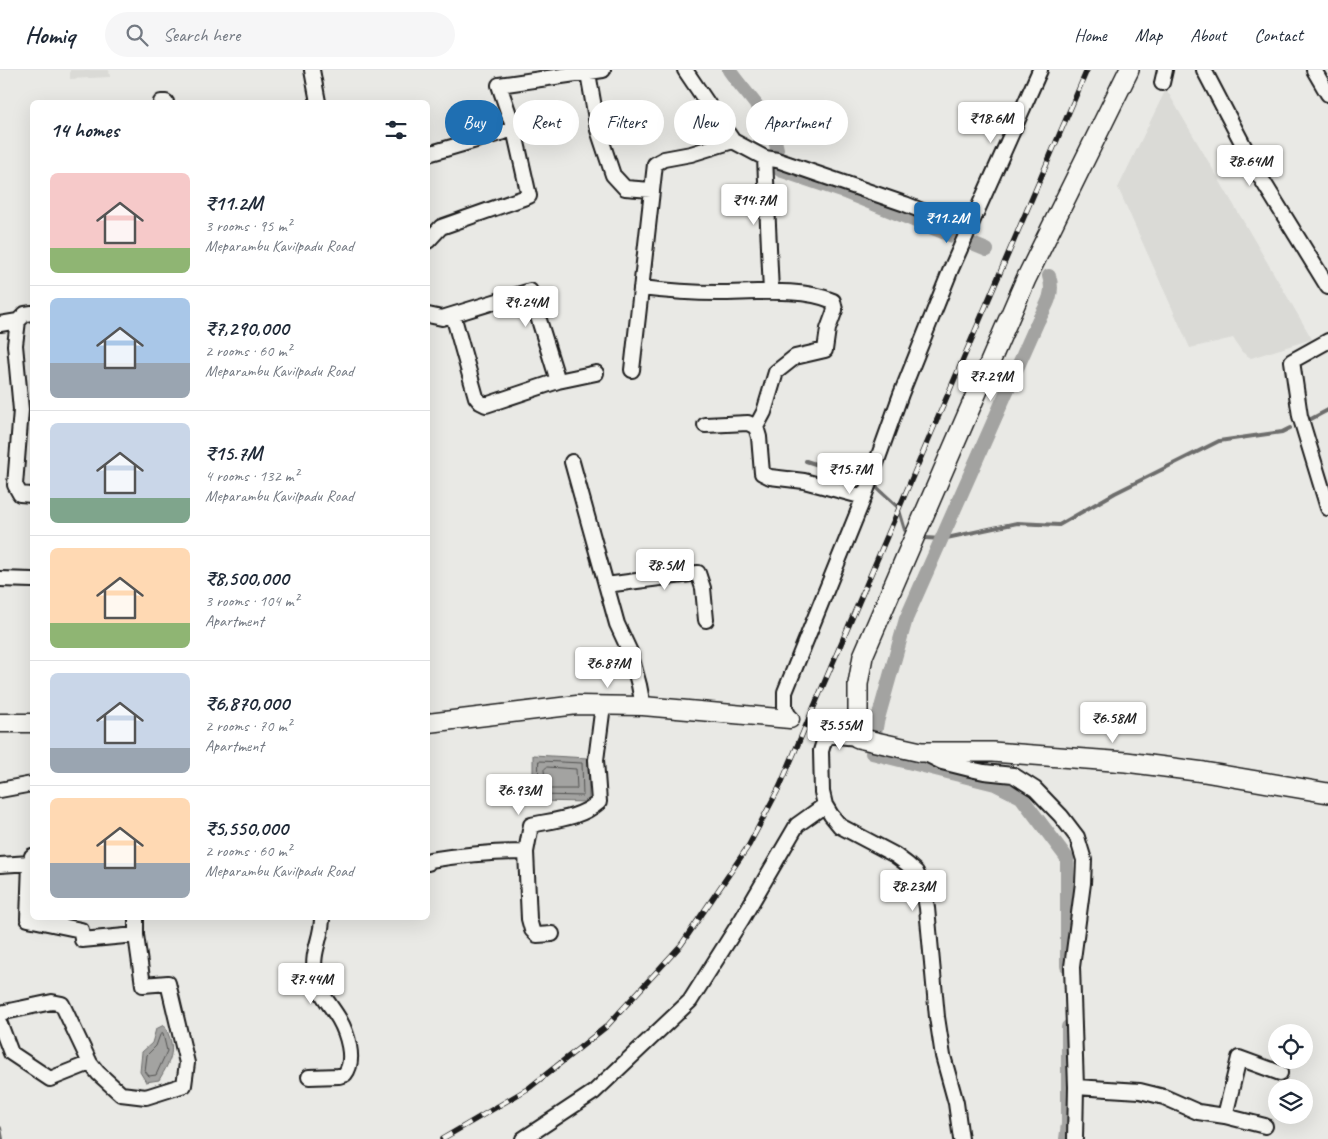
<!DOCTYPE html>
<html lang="en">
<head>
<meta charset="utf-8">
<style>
	:root { --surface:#fff; --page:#f6f6f7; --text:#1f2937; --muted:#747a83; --line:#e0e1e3; --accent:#1f6fb2 }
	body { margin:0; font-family:Caveat,sans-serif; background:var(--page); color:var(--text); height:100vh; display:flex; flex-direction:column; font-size:19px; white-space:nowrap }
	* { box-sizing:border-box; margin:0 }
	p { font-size:16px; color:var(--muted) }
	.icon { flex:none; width:28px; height:28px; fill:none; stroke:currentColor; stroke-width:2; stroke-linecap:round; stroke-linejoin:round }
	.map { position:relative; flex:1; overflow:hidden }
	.drawer { position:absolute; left:30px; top:30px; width:400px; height:820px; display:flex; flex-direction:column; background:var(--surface); border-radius:8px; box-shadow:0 5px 20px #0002 }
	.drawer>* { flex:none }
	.hud { position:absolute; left:445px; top:30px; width:475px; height:45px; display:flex; gap:10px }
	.controls { position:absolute; left:1268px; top:954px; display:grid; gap:10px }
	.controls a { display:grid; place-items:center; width:45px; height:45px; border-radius:50%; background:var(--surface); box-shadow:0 5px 20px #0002; font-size:25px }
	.price { position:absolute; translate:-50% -42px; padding:0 11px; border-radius:5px; background:#fff; color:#222; font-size:16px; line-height:32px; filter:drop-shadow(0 1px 2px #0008) }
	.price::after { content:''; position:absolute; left:50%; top:30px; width:15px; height:11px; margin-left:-8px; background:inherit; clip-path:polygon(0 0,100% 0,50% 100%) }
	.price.selected { background:var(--accent); color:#fff }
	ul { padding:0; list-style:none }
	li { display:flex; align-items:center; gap:15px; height:125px; padding:0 20px }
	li+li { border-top:1px solid var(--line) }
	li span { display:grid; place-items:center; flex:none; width:140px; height:100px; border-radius:8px; color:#555 }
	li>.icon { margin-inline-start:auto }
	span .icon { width:60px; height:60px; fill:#fffc; stroke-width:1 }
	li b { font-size:21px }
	h2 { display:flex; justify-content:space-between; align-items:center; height:60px; padding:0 20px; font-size:21px }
	.chip { padding:0 18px; border-radius:22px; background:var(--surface); box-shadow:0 5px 20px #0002; font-size:18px; line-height:45px }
	.chip.selected { background:var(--accent); color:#fff }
	header { display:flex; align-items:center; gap:30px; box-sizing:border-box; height:70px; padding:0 25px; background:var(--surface); border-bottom:1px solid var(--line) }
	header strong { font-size:24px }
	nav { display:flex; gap:28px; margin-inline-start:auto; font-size:18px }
	.search { width:350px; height:45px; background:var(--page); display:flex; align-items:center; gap:12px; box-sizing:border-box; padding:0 18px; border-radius:28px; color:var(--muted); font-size:19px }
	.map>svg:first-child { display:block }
	.built { fill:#dadad6 }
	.water { fill:#a3a3a1; stroke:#6d6d6c }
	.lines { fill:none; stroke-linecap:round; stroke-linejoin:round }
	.shore { stroke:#525251; stroke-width:1 }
	.stream { stroke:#6d6d6c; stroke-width:4 }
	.canal { stroke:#a3a3a1; stroke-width:14 }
	.minor-casing { stroke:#1c1c1c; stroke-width:18 }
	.tertiary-casing { stroke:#1c1c1c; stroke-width:21 }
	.secondary-casing { stroke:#1c1c1c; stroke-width:22 }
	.minor { stroke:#f6f6f2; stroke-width:14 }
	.tertiary { stroke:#f6f6f2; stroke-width:18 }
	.secondary { stroke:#f6f6f2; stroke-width:19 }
	.rail-casing { stroke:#1c1c1c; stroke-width:5.5 }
	.rail { stroke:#f6f6f2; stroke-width:4; stroke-dasharray:11; stroke-linecap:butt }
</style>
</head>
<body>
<header>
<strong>Homiq</strong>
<div class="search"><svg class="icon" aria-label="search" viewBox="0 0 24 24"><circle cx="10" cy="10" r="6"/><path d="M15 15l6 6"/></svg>Search here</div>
<nav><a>Home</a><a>Map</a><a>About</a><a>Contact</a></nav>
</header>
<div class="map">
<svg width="1328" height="1069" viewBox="0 0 1328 1069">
	<rect width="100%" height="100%" fill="#e9e9e5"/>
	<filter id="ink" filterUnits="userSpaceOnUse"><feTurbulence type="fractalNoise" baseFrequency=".02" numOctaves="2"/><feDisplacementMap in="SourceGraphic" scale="10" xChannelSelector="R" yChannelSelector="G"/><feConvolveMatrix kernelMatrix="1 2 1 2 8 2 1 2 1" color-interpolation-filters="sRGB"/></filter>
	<g filter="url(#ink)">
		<!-- built -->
		<path class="built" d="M70 0H109L110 7 70 9Z
			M1166 19 1312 269 1251 288 1242 282 1233 268 1190 278 1118 118Z"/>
		<!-- water -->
		<path class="water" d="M533 685 588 688 589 732 533 731Z
			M164 955C177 979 172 988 159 1010L146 1012 140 1002 142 982 152 973 156 959Z"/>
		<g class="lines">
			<!-- shore -->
			<path class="shore" d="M539 691 582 693 583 726 539 725Z
				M547 697 576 699 577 719H546L544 700Z
				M163 964 167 981 156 1005 149 1006 145 1001 147 985 156 976 160 965Z"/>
			<!-- stream -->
			<path class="stream" d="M1311 349 1328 340
				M806 391 859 408
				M874 415 898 437 905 460 911 462
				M920 466 925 468 942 469 1017 453 1059 455 1115 423 1219 371 1282 362 1290 358
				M0 1058 2 1069"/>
			<!-- canal -->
			<path class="canal" d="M729 0C749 29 770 43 777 79
				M780 100 842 121 987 180
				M1049 206C1055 224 1046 236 1038 251L906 549 877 652 872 683 995 714 1021 727 1067 788V896
				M1066 1069 1068 1054V957"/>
			<!-- minor casing -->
			<g class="minor-casing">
				<path id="minor" d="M312 0 318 32
					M685 0 733 71 765 88 777 90 905 134 969 160
					M1204 0 1259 105 1328 217
					M1314 0 1328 24
					M588 3 598 60 613 105 625 118 651 120
					M1162 13 1165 0
					M161 32H166
					M514 59 499 15 603 0
					M428 84 514 59 529 126 441 157 428 171
					M765 88 771 222
					M641 218C666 221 692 223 718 223 751 223 803 217 833 231L835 240 828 259 825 280 795 287 776 302 764 342 756 357
					M32 243 25 244 18 251 15 275 21 340 15 415 20 424 32 425
					M428 245 442 248 530 221 558 311 596 303
					M453 245 476 327 480 332 486 335 558 311
					M0 254 18 251
					M632 300 655 94 664 89 691 84 733 71
					M705 355 748 353 756 357 759 367 762 403 770 407 804 411 864 427
					M572 392 617 554 630 582 639 615 643 636
					M1328 438 1300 346 1292 291 1328 271
					M0 509 32 510
					M606 515 698 503 703 518 706 550
					M790 649 785 638V622L864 427 901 324 951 199 1040 0
					M858 668 826 665 821 681 822 722 825 735 831 745 840 756 895 785 907 794 916 802 924 820 927 838 937 947 943 986 956 1033 961 1069
					M924 683 942 692 970 699 984 702 1013 705 1035 719 1061 746 1077 767 1084 790 1083 813 1072 897 1076 1017 1075 1069
					M0 720 32 714
					M30 793 28 849 81 860 82 870 136 865 143 915 168 913 187 993 184 1015 146 1027 121 1024 98 1003 90 993
					M428 793 430 790C462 785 494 782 526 782
					M0 795 30 793 32 786
					M136 848V865
					M552 864 537 865 532 860 529 849 526 782 531 755C555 750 581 748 599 732L596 690 603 635
					M0 943 52 932 62 934 90 993 50 1009 11 983 0 954
					M309 1007 339 1006 345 1004C356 990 347 963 339 949 330 934 318 922 315 905 311 881 322 869 322 848
					M1076 1017 1140 1021 1164 1027 1198 1042 1225 1046 1239 988 1280 1003
					M1225 1046 1265 1056
					M523 1069 594 1022 690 931 742 849 797 755 825 735"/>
			</g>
			<!-- tertiary casing -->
			<g class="tertiary-casing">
				<path id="tertiary" d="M0 653H32
					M428 653 577 635 643 636 790 649"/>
			</g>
			<!-- secondary casing -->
			<g class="secondary-casing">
				<path id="secondary" d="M1129 0 1026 209 863 586 858 614V668L921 682H992L1126 692 1204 702 1328 723"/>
			</g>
			<!-- minor -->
			<use href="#minor" class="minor"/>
			<!-- tertiary -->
			<use href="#tertiary" class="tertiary"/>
			<!-- secondary -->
			<use href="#secondary" class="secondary"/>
			<!-- rail casing -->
			<g class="rail-casing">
				<path id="rail" d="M442 1069 529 1018 607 956 681 875 749 775 780 716 1087 0"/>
			</g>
			<!-- rail -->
			<use href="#rail" class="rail"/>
		</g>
	</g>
</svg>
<div class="controls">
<a><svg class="icon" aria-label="locate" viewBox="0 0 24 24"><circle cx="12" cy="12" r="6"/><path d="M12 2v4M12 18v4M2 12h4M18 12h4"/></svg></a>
<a><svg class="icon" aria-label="layers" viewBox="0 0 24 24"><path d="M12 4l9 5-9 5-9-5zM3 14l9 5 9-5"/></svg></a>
</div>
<b class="price" style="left:991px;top:74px">₹18.6M</b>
<b class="price" style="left:1250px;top:117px">₹8.64M</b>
<b class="price" style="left:754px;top:156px">₹14.7M</b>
<b class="price selected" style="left:947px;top:174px">₹11.2M</b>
<b class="price" style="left:526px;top:258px">₹9.24M</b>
<b class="price" style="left:991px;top:332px">₹7.29M</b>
<b class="price" style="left:850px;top:425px">₹15.7M</b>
<b class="price" style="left:665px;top:521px">₹8.5M</b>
<b class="price" style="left:608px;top:619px">₹6.87M</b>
<b class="price" style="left:1113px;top:674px">₹6.58M</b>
<b class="price" style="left:840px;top:681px">₹5.55M</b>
<b class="price" style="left:519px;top:746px">₹6.93M</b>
<b class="price" style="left:913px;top:842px">₹8.23M</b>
<b class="price" style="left:311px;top:935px">₹7.44M</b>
<div class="hud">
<a class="chip selected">Buy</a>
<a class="chip">Rent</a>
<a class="chip">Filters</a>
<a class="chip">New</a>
<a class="chip">Apartment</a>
</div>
<section class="drawer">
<h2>14 homes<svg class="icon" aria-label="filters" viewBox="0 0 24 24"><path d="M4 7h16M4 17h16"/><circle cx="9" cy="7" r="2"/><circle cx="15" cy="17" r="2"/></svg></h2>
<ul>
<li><span style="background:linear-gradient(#f6c9c9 75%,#8fb573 0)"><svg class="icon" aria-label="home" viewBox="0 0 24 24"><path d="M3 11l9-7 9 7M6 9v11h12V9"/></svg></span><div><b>₹11.2M</b><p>3 rooms · 95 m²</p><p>Meparambu Kavilpadu Road</p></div></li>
<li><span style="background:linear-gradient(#a9c7e8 65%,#9aa5b1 0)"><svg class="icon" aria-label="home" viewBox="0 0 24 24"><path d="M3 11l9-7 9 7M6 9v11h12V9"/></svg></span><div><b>₹7,290,000</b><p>2 rooms · 60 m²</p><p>Meparambu Kavilpadu Road</p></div></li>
<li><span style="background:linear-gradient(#c9d6e8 75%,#7fa58c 0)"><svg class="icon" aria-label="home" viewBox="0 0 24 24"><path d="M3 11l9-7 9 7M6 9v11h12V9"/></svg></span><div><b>₹15.7M</b><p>4 rooms · 132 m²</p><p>Meparambu Kavilpadu Road</p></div></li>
<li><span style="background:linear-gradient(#ffd9b3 75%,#8fb573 0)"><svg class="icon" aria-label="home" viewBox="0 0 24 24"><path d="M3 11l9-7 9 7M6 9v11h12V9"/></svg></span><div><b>₹8,500,000</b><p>3 rooms · 104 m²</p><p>Apartment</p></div></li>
<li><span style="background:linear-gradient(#c9d6e8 75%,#9aa5b1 0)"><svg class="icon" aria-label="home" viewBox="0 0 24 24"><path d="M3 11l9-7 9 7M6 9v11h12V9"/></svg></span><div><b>₹6,870,000</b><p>2 rooms · 70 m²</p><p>Apartment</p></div></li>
<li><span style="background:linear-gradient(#ffd9b3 65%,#9aa5b1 0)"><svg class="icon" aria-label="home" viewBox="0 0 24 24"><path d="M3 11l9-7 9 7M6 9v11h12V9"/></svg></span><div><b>₹5,550,000</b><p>2 rooms · 60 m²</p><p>Meparambu Kavilpadu Road</p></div></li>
</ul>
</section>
</div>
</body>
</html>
